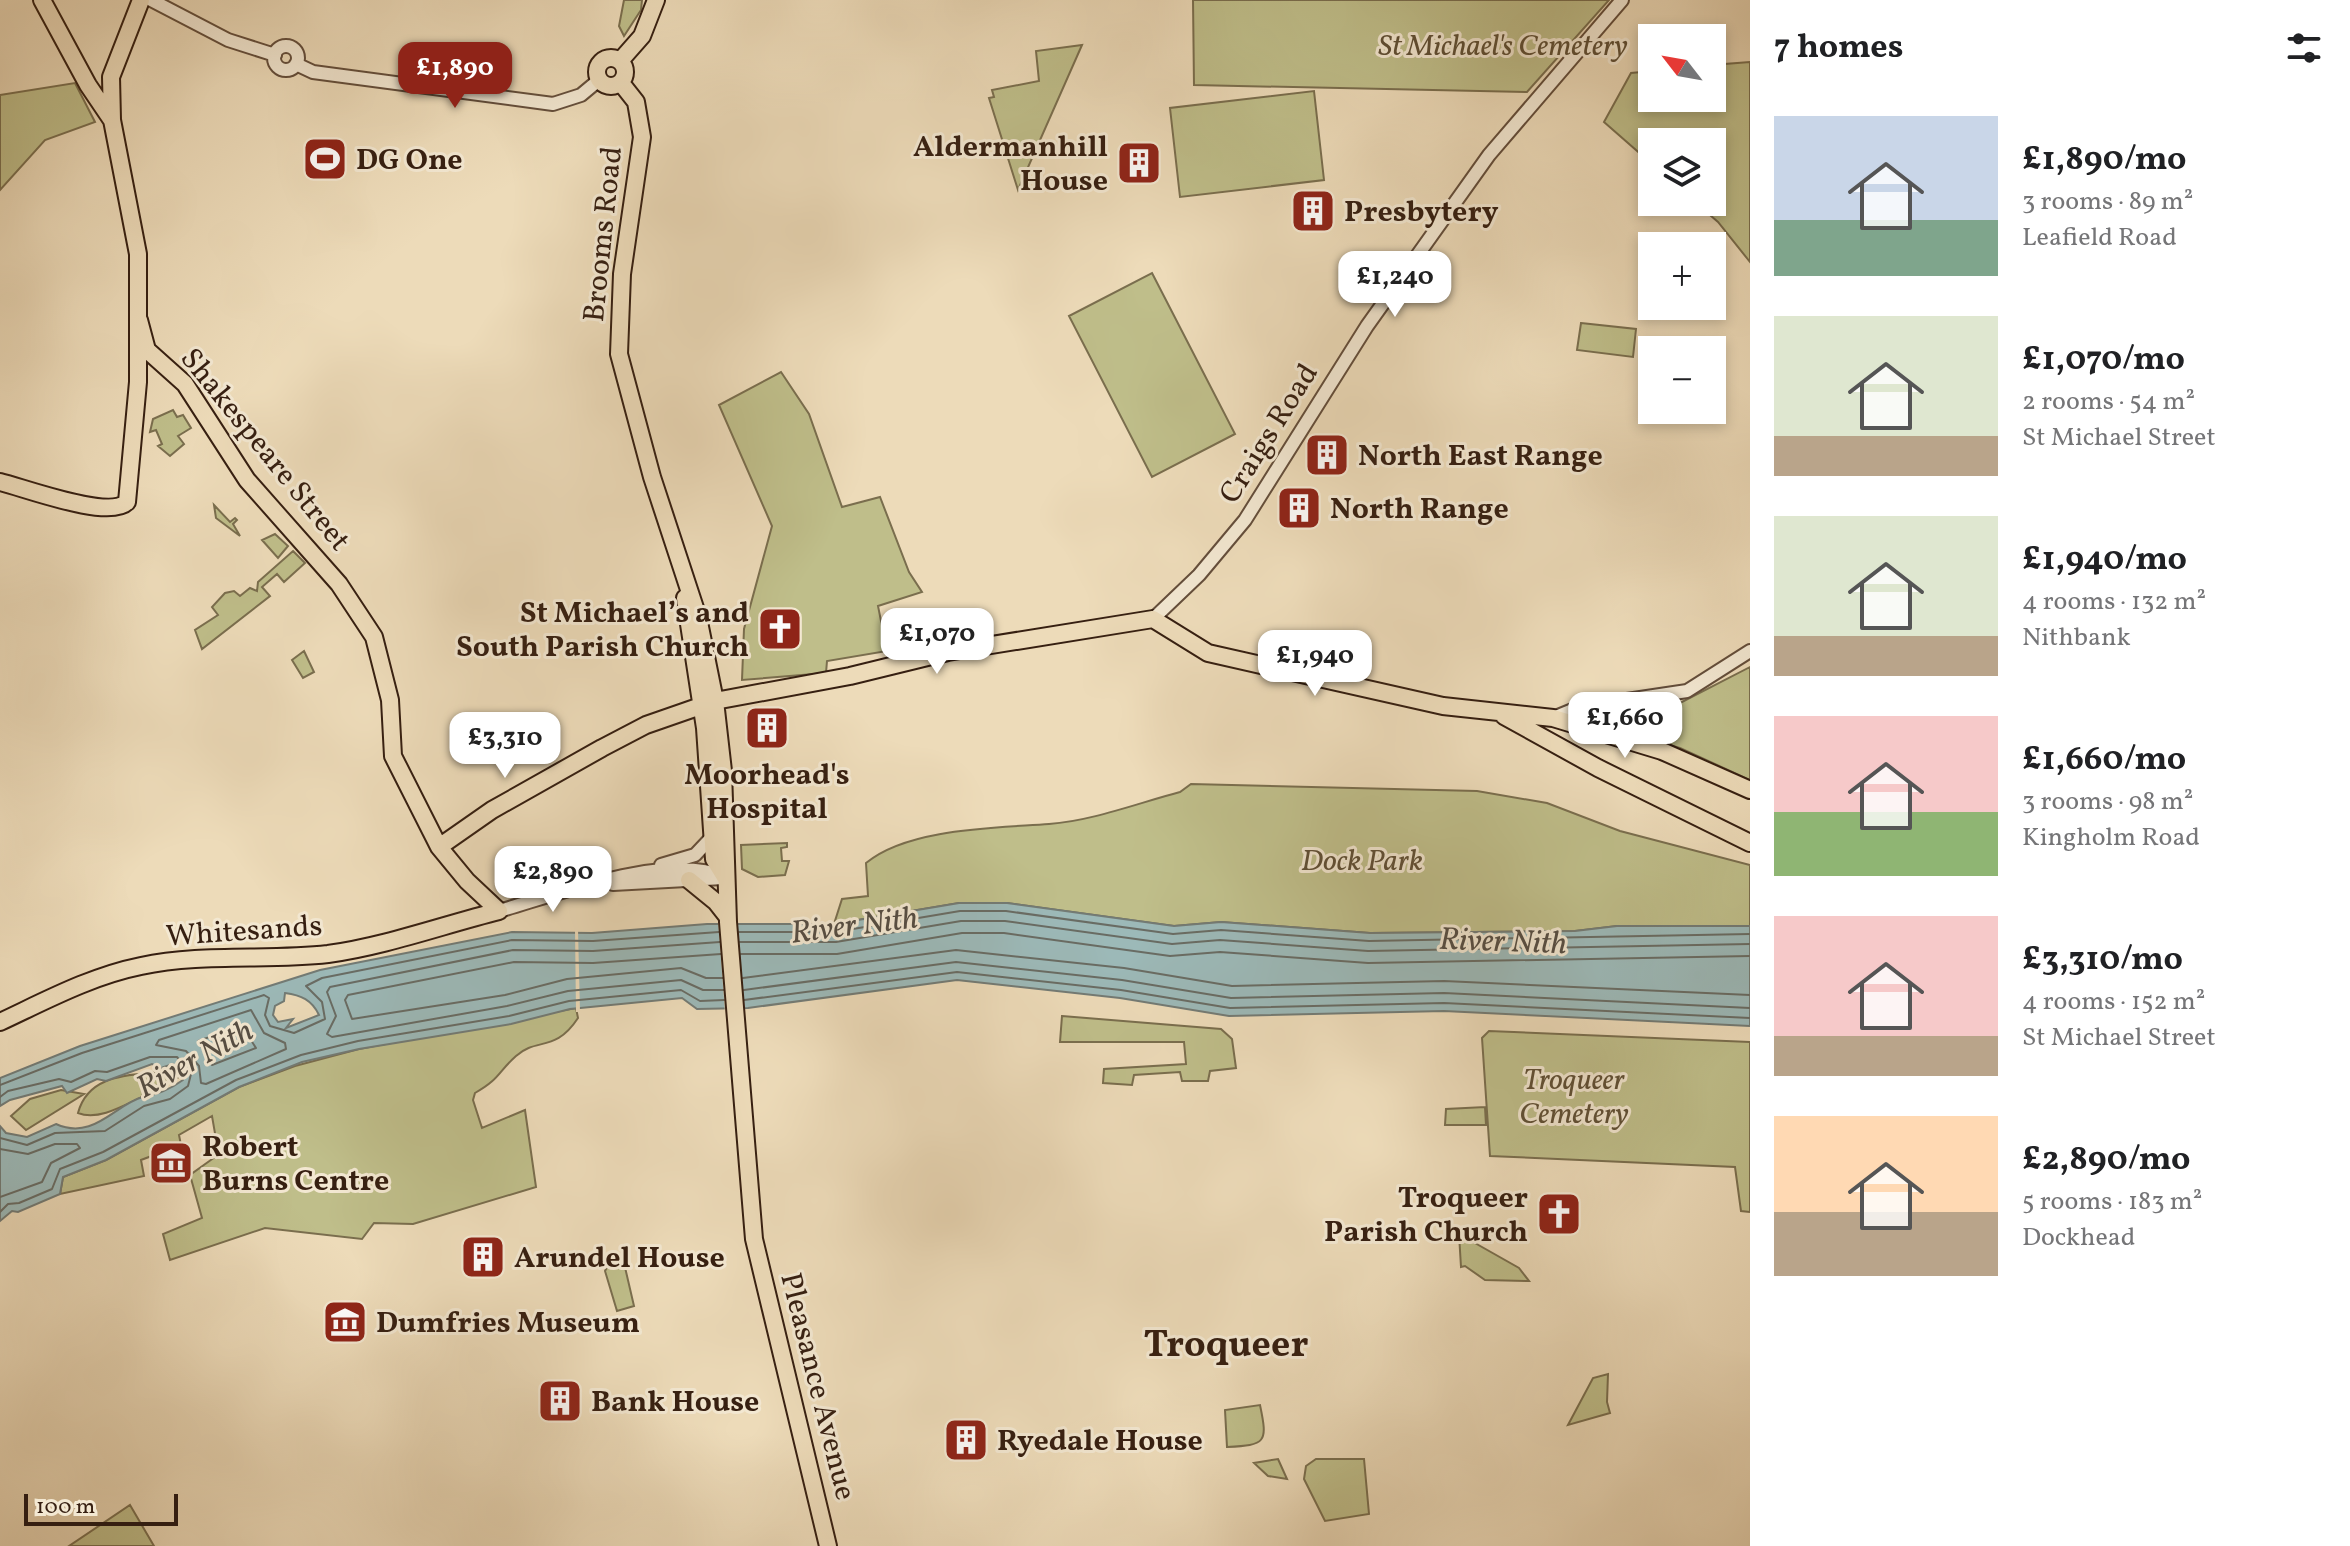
<!DOCTYPE html>
<html lang="en">
<head>
<meta charset="utf-8">
<style>
	:root { --surface:#fff; --page:#f6f6f6; --text:#202124; --muted:#757577; --accent:#8f2418 }
	body { margin:0; font-family:Vollkorn,serif; background:var(--page); color:var(--text); height:100vh; display:flex; flex-direction:column; font-size:30px; white-space:nowrap }
	* { box-sizing:border-box; margin:0 }
	p { font-size:26px; color:var(--muted) }
	.icon { flex:none; width:44px; height:44px; fill:none; stroke:currentColor; stroke-width:2; stroke-linecap:round; stroke-linejoin:round }
	.map { position:relative; flex:1; overflow:hidden }
	.details { display:flex; flex-direction:column; background:var(--surface); width:600px }
	.details>* { flex:none }
	.needle { width:52px; rotate:301deg }
	.controls { position:absolute; left:1638px; top:24px; display:grid; gap:16px }
	.controls a { display:grid; place-items:center; width:88px; height:88px; border-radius:0px; background:var(--surface); box-shadow:0 4px 12px #0003; font-size:40px }
	.scale { position:absolute; left:24px; bottom:20px; width:154px; box-sizing:border-box; padding-left:8px; border:4px solid #361f11; border-top:0; font-size:22px; line-height:28px; white-space:nowrap; color:#361f11; -webkit-text-stroke:6px #f3e8d2; paint-order:stroke }
	.price { position:absolute; translate:-50% -68px; padding:0 18px; border-radius:16px; background:#fff; color:#222; font-size:26px; line-height:52px; filter:drop-shadow(0 2px 4px #0008) }
	.price::after { content:''; position:absolute; left:50%; top:48px; width:24px; height:18px; margin-left:-12px; background:inherit; clip-path:polygon(0 0,100% 0,50% 100%) }
	.price.active { background:var(--accent); color:#fff }
	ul { padding:0; list-style:none }
	li { display:flex; align-items:center; gap:24px; height:200px; padding:0 24px }
	li span { display:grid; place-items:center; flex:none; width:224px; height:160px; border-radius:0px; color:#555 }
	li>.icon { margin-inline-start:auto }
	span .icon { width:96px; height:96px; fill:#fffc; stroke-width:1 }
	li b { font-size:34px }
	h2 { display:flex; justify-content:space-between; align-items:center; height:96px; padding:0 24px; font-size:34px }
	main { display:flex; flex:1; min-height:0 }
	.map>svg:first-child { display:block }
	.green { fill:#bfbe8a; stroke:#7a6e4e; stroke-width:2 }
	.water { fill:#9cb9b8; stroke:#737b75; stroke-width:2; fill-rule:evenodd }
	.pier { fill:#eddbb9 }
	.lines { fill:none; stroke-linecap:round; stroke-linejoin:round }
	.shore { stroke:#696c64; stroke-width:2 }
	.minor-casing { stroke:#644e3b; stroke-width:16 }
	.major-casing { stroke:#361f11; stroke-width:20 }
	.minor { stroke:#f3e8d2; stroke-width:12 }
	.major { stroke:#eddbb9; stroke-width:16 }
	.labels { text-anchor:middle; stroke-width:6; stroke-linejoin:round; paint-order:stroke }
	.park-label { font-size:30px; font-style:italic; fill:#5f4f35; stroke:#f3e8d2 }
	.poi-label { font-size:30px; font-weight:bold; fill:#361f11; stroke:#f3e8d2; text-anchor:start }
	.street-label { font-size:30px; fill:#361f11; stroke:#f3e8d2 }
	.water-label { font-size:32px; font-style:italic; fill:#554d43; stroke:#f3e8d2 }
	.district-label { font-size:38px; font-weight:bold; fill:#361f11; stroke:#f3e8d2 }
</style>
</head>
<body>
<main>
<div class="map">
<svg width="1750" height="1546" viewBox="0 0 1750 1546">
	<rect width="100%" height="100%" fill="#eddbb9"/>
	<filter id="stains"><feTurbulence type="fractalNoise" baseFrequency=".0025" numOctaves="4"/><feColorMatrix values="0 0 0 0 .2 0 0 0 0 .09 0 0 0 0 .02 0 0 0 .5 -.17"/></filter>
	<radialGradient id="worn" r=".72"><stop offset=".6" stop-color="#630" stop-opacity="0"/><stop offset="1" stop-color="#630" stop-opacity=".3"/></radialGradient>
	<!-- green -->
	<path class="green" d="M624 0H642L641 10 624 36 619 26Z
		M1193 0H1609L1527 92 1194 85Z
		M1082 45 1018 190 989 98 994 97 992 90 1039 81 1036 51Z
		M1750 62V262L1718 222 1695 202H1712V142H1652V164L1604 122 1631 73 1652 71V98H1712V65Z
		M75 83 95 122 45 140 0 190V95Z
		M1314 91 1324 180 1180 197 1170 108Z
		M1152 273 1235 434 1152 477 1069 316Z
		M1581 323 1636 329 1633 357 1577 350Z
		M781 372 809 414 842 507 880 497 909 572 922 592 878 606 887 651 827 661 826 673 742 680 744 629 772 526 719 405Z
		M173 410 177 417 183 415 191 428 178 436 184 444 170 456 158 446 162 444 156 430 150 432 153 419Z
		M214 505 230 522 235 518 237 520 233 524 240 536 216 518Z
		M275 534 288 546 278 558 262 540Z
		M293 551 305 563 284 582 277 574 262 587 270 596 202 649 195 630 218 615 212 607 225 593 234 591 240 596 250 588 257 591 258 582Z
		M304 651 314 672 303 678 292 660Z
		M1750 667V780L1680 748 1581 720V714L1682 702Z
		M1191 784 1477 791 1547 803 1620 831 1750 865V926H1617L1575 931 1370 933 1221 922 1174 926 1007 903H959L834 924 842 899 868 896 866 863C908 828 996 828 1049 824 1092 821 1138 803 1180 792Z
		M787 843V847L781 848 782 861H789L785 875 758 877 742 869 741 845Z
		M576 1008 578 1018C555 1053 537 1037 516 1056 498 1072 500 1079 475 1093L473 1100 482 1128 525 1110 536 1187 413 1224 374 1223 362 1239 265 1228 170 1260 163 1234 202 1218 190 1175 215 1157 208 1142 216 1139 212 1116 179 1135 181 1145 141 1160 144 1176 60 1194 63 1177 106 1160 239 1087 295 1066 359 1049Z
		M1062 1016 1221 1029 1232 1039 1236 1068 1210 1071 1208 1081H1182L1180 1072 1134 1075 1132 1085 1103 1083 1104 1069 1186 1064 1184 1042H1060Z
		M1489 1031 1750 1042V1212L1741 1211 1735 1167 1490 1156 1482 1038Z
		M178 1069 179 1077 144 1090 142 1097C123 1106 98 1121 78 1113 90 1068 142 1077 178 1069Z
		M61 1090 84 1094 26 1130 11 1116 30 1099Z
		M1485 1107 1486 1125H1445L1446 1109Z
		M1459 1234 1519 1268 1529 1281 1485 1280 1465 1266 1461 1267Z
		M624 1263 634 1306 617 1311 605 1271 608 1266Z
		M1608 1374 1607 1402 1610 1413 1568 1425 1593 1378Z
		M1260 1405C1268 1443 1266 1445 1227 1447L1225 1410Z
		M1278 1459 1287 1479 1268 1476 1254 1463Z
		M1316 1459H1364L1369 1514 1325 1521 1304 1479 1306 1466Z
		M130 1505 154 1546H69Z"/>
	<!-- water -->
	<path class="water" d="M959 903H1007L1174 926 1221 922 1370 933 1575 931 1617 926H1750V1026L1444 1011 1229 1016 1120 998 957 980 748 1008 697 1009 682 998 570 1009 511 1024 359 1049 302 1062 239 1087 106 1160 63 1177 60 1194 18 1212 12 1211 0 1221V1126L6 1133 27 1137 56 1124C94 1141 115 1104 143 1097 158 1094 169 1090 183 1080L184 1075 173 1064 161 1068 152 1064 106 1081 97 1079 67 1093 62 1086 10 1100 0 1106V1078L80 1046 320 970 512 932 592 933 707 924H834ZM285 993C301 995 312 1000 319 1015L286 1028 293 1019 278 1022 273 1015 275 1006 284 1001Z"/>
	<!-- pier -->
	<path class="pier" d="M718 920H736L745 1012H725Z
		M575 929H578L580 1012H576Z"/>
	<g class="lines">
		<!-- shore -->
		<path class="shore" d="M739 932H835L960 911H1006L1173 934 1221 930 1369 941 1750 934
			M720 942 593 951 513 950 330 987 327 992 336 1016 327 1034 332 1037 507 1006 568 991 681 980 703 990H724
			M740 942H836L961 921H1005L1172 944 1220 940 1368 951 1750 944
			M721 954 593 963 514 962 348 995 345 1000 352 1019 505 995 567 979 681 968 706 978H723
			M741 954H837L962 933H1004L1170 956 1220 952 1368 963 1750 956
			M743 978 956 950 1124 968 1232 986 1444 981 1750 995
			M744 990 956 962 1122 980 1231 998 1444 993 1750 1008
			M744 1000 957 972 1121 990 1230 1008 1444 1003 1750 1018
			M251 1010 264 1033 285 1043 286 1049 206 1084 201 1083 199 1066 186 1051 156 1045 159 1040Z
			M242 1026 256 1048 212 1065 198 1041Z
			M0 1085 82 1053 264 995 269 998 265 1015 270 1026 294 1033 325 1019 322 1002 306 986 322 978 512 940 593 941 719 932
			M0 1097 8 1091 59 1079 71 1082 95 1071 107 1072 150 1057H177L191 1074 188 1086 170 1099 144 1106 105 1131 55 1133 27 1145 0 1138
			M0 1149 28 1154 55 1144H77L80 1148 51 1163 42 1182 0 1197
			M0 1212 8 1204 19 1203 52 1189 60 1169 103 1152 236 1080 301 1055 358 1041 509 1016 569 1001 681 990 700 1001 724 1000"/>
		<!-- minor casing -->
		<g class="minor-casing">
			<path id="minor" d="M151 0 228 40 275 55
				M274 58a12 12 0 1 1 24 0a12 12 0 1 1-24 0Z
				M296 64 313 72 553 104 581 95 599 80
				M1153 619 1199 575 1245 520 1367 326 1489 155 1622 0
				M1553 718 1580 707 1687 691 1750 651
				M661 865 695 855 712 837
				M613 884 723 878
				M499 911C558 894 668 852 724 877"/>
		</g>
		<!-- major casing -->
		<g class="major-casing">
			<path id="major" d="M42 0 88 85 111 119
				M597 72a14 14 0 1 1 28 0a14 14 0 1 1-28 0Z
				M620 61 642 36 656 0
				M621 83 636 102 642 137 622 274 619 354 652 477 698 617 715 701 723 771 728 922 754 1239 828 1546
				M139 320 147 350 185 384 247 480 339 584 374 637 390 700 393 756 439 847 467 881 499 911
				M0 482C25 488 109 520 127 502L138 382V254L112 120 111 77 141 0
				M685 598 705 728 714 859 725 877
				M1504 716 1598 768 1750 843
				M439 847 492 810 602 748 646 725 715 701 850 676 948 652 1153 619 1208 653 1443 706 1553 718 1662 751 1750 790
				M689 880 716 902 727 916
				M0 1022C45 1001 91 976 141 966 202 953 266 961 328 954 386 946 443 925 499 911"/>
		</g>
		<!-- minor -->
		<use href="#minor" class="minor"/>
		<!-- major -->
		<use href="#major" class="major"/>
	</g>
	<!-- icons -->
	<defs>
		<g id="stadium-square" transform="scale(2.3)"><rect x="-9" y="-9" width="18" height="18" rx="4" fill="#8f2418" stroke="#f3e8d2"/><path d="M0-5a6.5 5 0 1 0 0 10a6.5 5 0 1 0 0-10ZM-3.5-1.8h7v3.6h-7Z" fill="#fff"/></g>
		<g id="building-square" transform="scale(2.3)"><rect x="-9" y="-9" width="18" height="18" rx="4" fill="#8f2418" stroke="#f3e8d2"/><path d="M-4-6H4V6H1V3H-1V6H-4ZM-2.5-4.3h1.7v1.8h-1.7ZM.8-4.3h1.7v1.8H.8ZM-2.5-1h1.7V.8h-1.7ZM.8-1h1.7V.8H.8Z" fill="#fff"/></g>
		<g id="church-square" transform="scale(2.3)"><rect x="-9" y="-9" width="18" height="18" rx="4" fill="#8f2418" stroke="#f3e8d2"/><path d="M-1.2-6h2.4v3.5h3.3v2.4h-3.3V6h-2.4V-.1h-3.3v-2.4h3.3Z" fill="#fff"/></g>
		<g id="museum-square" transform="scale(2.3)"><rect x="-9" y="-9" width="18" height="18" rx="4" fill="#8f2418" stroke="#f3e8d2"/><path d="M0-6L6-3V-2H-6V-3ZM-5-1h2V3h-2ZM-1-1h2V3h-2ZM3-1h2V3H3ZM-6 4H6V6H-6Z" fill="#fff"/></g>
	</defs>
	<g fill-rule="evenodd">
		<use href="#stadium-square" x="325" y="159"/>
		<use href="#building-square" x="1139" y="163"/>
		<use href="#building-square" x="1313" y="211"/>
		<use href="#building-square" x="1327" y="455"/>
		<use href="#building-square" x="1299" y="508"/>
		<use href="#church-square" x="780" y="629"/>
		<use href="#building-square" x="767" y="728"/>
		<use href="#museum-square" x="171" y="1163"/>
		<use href="#church-square" x="1559" y="1214"/>
		<use href="#building-square" x="483" y="1257"/>
		<use href="#museum-square" x="345" y="1322"/>
		<use href="#building-square" x="560" y="1401"/>
		<use href="#building-square" x="966" y="1440"/>
	</g>
	<g class="labels">
		<!-- park labels -->
		<g class="park-label">
			<text x="1503" y="55">St Michael's Cemetery</text>
			<text x="1362" y="870">Dock Park</text>
			<text x="1574" y="1089">Troqueer<tspan x="1574" dy="34">Cemetery</tspan></text>
		</g>
		<!-- poi labels -->
		<g class="poi-label">
			<text x="1108" y="156" text-anchor="end">Aldermanhill<tspan x="1108" dy="34">House</tspan></text>
			<text x="356" y="169">DG One</text>
			<text x="1344" y="221">Presbytery</text>
			<text x="1358" y="465">North East Range</text>
			<text x="1330" y="518">North Range</text>
			<text x="749" y="622" text-anchor="end">St Michael’s and<tspan x="749" dy="34">South Parish Church</tspan></text>
			<text x="767" y="784" text-anchor="middle">Moorhead's<tspan x="767" dy="34">Hospital</tspan></text>
			<text x="202" y="1156">Robert<tspan x="202" dy="34">Burns Centre</tspan></text>
			<text x="1528" y="1207" text-anchor="end">Troqueer<tspan x="1528" dy="34">Parish Church</tspan></text>
			<text x="514" y="1267">Arundel House</text>
			<text x="376" y="1332">Dumfries Museum</text>
			<text x="591" y="1411">Bank House</text>
			<text x="997" y="1450">Ryedale House</text>
		</g>
		<!-- street labels -->
		<g class="street-label">
			<text transform="translate(602 234) rotate(-84)" y="10">Brooms Road</text>
			<text transform="translate(1268 433) rotate(-58)" y="10">Craigs Road</text>
			<text transform="translate(266 449) rotate(51)" y="10">Shakespeare Street</text>
			<text transform="translate(244 930) rotate(-4)" y="10">Whitesands</text>
			<text transform="translate(819 1386) rotate(76)" y="10">Pleasance Avenue</text>
		</g>
		<!-- water labels -->
		<g class="water-label">
			<text transform="translate(854 924) rotate(-7)" y="11">River Nith</text>
			<text transform="translate(1503 940) rotate(2)" y="11">River Nith</text>
			<text transform="translate(194 1058) rotate(-29)" y="11">River Nith</text>
		</g>
		<!-- district labels -->
		<g class="district-label">
			<text x="1226" y="1356">Troqueer</text>
		</g>
	</g>
	<rect width="100%" height="100%" filter="url(#stains)"/>
	<rect width="100%" height="100%" fill="url(#worn)"/>
</svg>
<div class="controls">
<a><svg class="needle" viewBox="-14 -14 28 28"><path d="M0-13l5 13h-10z" fill="#e53935"/><path d="M0 13l5-13h-10z" fill="#757577"/></svg></a>
<a><svg class="icon" aria-label="layers" viewBox="0 0 24 24"><path d="M12 4l9 5-9 5-9-5zM3 14l9 5 9-5"/></svg></a>
<a>+</a>
<a>−</a>
</div>
<div class="scale">100 m</div>
<b class="price active" style="left:455px;top:110px">£1,890</b>
<b class="price" style="left:1395px;top:319px">£1,240</b>
<b class="price" style="left:937px;top:676px">£1,070</b>
<b class="price" style="left:1315px;top:698px">£1,940</b>
<b class="price" style="left:1625px;top:760px">£1,660</b>
<b class="price" style="left:505px;top:780px">£3,310</b>
<b class="price" style="left:553px;top:914px">£2,890</b>
</div>
<section class="details">
<h2>7 homes<svg class="icon" aria-label="filters" viewBox="0 0 24 24"><path d="M4 7h16M4 17h16"/><circle cx="9" cy="7" r="2"/><circle cx="15" cy="17" r="2"/></svg></h2>
<ul>
<li><span style="background:linear-gradient(#c9d6e8 65%,#7fa58c 0)"><svg class="icon" aria-label="home" viewBox="0 0 24 24"><path d="M3 11l9-7 9 7M6 9v11h12V9"/></svg></span><div><b>£1,890/mo</b><p>3 rooms · 89 m²</p><p>Leafield Road</p></div></li>
<li><span style="background:linear-gradient(#dfe7d0 75%,#b9a48a 0)"><svg class="icon" aria-label="home" viewBox="0 0 24 24"><path d="M3 11l9-7 9 7M6 9v11h12V9"/></svg></span><div><b>£1,070/mo</b><p>2 rooms · 54 m²</p><p>St Michael Street</p></div></li>
<li><span style="background:linear-gradient(#dfe7d0 75%,#b9a48a 0)"><svg class="icon" aria-label="home" viewBox="0 0 24 24"><path d="M3 11l9-7 9 7M6 9v11h12V9"/></svg></span><div><b>£1,940/mo</b><p>4 rooms · 132 m²</p><p>Nithbank</p></div></li>
<li><span style="background:linear-gradient(#f6c9c9 60%,#8fb573 0)"><svg class="icon" aria-label="home" viewBox="0 0 24 24"><path d="M3 11l9-7 9 7M6 9v11h12V9"/></svg></span><div><b>£1,660/mo</b><p>3 rooms · 98 m²</p><p>Kingholm Road</p></div></li>
<li><span style="background:linear-gradient(#f6c9c9 75%,#b9a48a 0)"><svg class="icon" aria-label="home" viewBox="0 0 24 24"><path d="M3 11l9-7 9 7M6 9v11h12V9"/></svg></span><div><b>£3,310/mo</b><p>4 rooms · 152 m²</p><p>St Michael Street</p></div></li>
<li><span style="background:linear-gradient(#ffd9b3 60%,#b9a48a 0)"><svg class="icon" aria-label="home" viewBox="0 0 24 24"><path d="M3 11l9-7 9 7M6 9v11h12V9"/></svg></span><div><b>£2,890/mo</b><p>5 rooms · 183 m²</p><p>Dockhead</p></div></li>
</ul>
</section>
</main>
</body>
</html>
